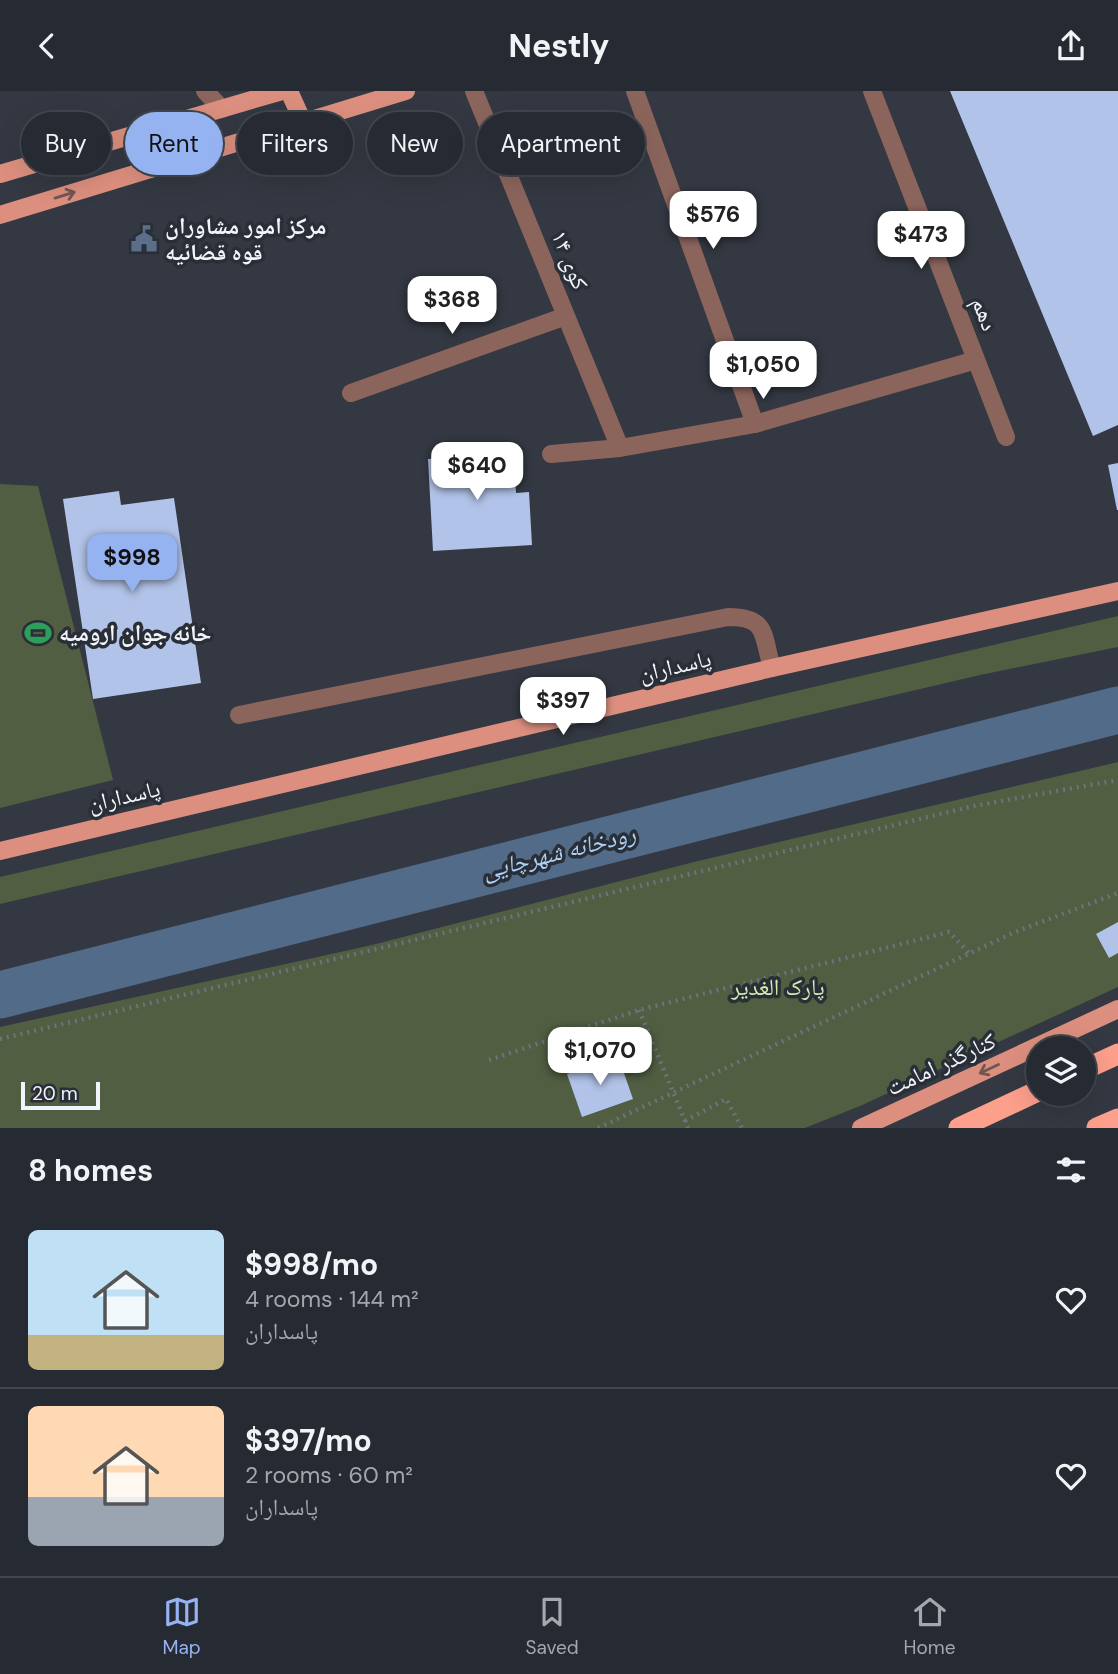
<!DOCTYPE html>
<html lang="en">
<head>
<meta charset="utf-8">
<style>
	:root { --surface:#262a32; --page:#32363e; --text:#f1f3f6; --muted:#a4a7ac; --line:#42464d; --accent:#95b2f1 }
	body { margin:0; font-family:"DM Sans","Noto Naskh Arabic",sans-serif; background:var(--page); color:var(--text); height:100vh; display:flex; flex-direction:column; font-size:26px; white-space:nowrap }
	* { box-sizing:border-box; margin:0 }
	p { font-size:23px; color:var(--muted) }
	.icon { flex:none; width:38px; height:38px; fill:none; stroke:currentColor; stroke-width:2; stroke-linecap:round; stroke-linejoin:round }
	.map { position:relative; height:1037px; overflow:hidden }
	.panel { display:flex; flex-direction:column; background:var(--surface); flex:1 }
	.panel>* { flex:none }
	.guide { position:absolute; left:21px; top:21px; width:700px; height:63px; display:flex; gap:14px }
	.buttons { position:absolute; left:1026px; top:945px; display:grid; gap:14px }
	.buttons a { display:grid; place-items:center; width:70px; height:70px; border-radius:50%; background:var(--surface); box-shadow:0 7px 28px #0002,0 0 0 2px var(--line); font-size:35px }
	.scale { position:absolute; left:21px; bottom:18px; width:79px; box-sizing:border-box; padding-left:7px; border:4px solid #f1f5fb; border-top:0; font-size:19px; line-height:24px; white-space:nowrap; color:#f1f5fb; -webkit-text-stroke:5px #292e37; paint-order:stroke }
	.price { position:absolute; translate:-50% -60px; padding:0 16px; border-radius:14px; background:#fff; color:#222; font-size:23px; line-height:46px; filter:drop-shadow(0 2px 4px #0008) }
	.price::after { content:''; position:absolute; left:50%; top:42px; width:21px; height:16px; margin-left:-10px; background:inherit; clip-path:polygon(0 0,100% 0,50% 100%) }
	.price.on { background:var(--accent); color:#111 }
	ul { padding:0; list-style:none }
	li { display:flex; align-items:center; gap:21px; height:175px; padding:0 28px }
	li+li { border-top:2px solid var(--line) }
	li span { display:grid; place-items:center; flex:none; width:196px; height:140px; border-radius:10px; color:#555 }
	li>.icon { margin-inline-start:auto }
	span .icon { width:84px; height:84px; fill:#fffc; stroke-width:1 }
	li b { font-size:30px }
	h2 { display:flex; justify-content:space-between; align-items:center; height:84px; padding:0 28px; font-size:30px }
	.tag { padding:0 24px; border-radius:32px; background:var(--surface); box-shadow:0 7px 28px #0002,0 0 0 2px var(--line); font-size:24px; line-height:63px }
	.tag.on { background:var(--accent); color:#111 }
	header { display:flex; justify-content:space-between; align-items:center; height:91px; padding:0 28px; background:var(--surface); font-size:32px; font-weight:700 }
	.tabs { display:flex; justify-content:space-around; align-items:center; height:98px; border-top:2px solid var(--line); background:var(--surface); font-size:19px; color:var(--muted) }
	.tabs a { display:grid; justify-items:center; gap:4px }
	.tabs .on { color:var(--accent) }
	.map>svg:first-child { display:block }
	.green { fill:#515e42 }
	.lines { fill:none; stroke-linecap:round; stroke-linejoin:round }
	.river { stroke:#516b89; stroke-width:47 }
	.building { fill:#b1c3e8 }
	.path { stroke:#6d727b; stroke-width:4.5; stroke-dasharray:2 5; stroke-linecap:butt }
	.minor { stroke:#8b655c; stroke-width:18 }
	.major { stroke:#dc8f7e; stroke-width:18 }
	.highway { stroke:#fc9f8b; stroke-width:21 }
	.oneway { stroke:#715553 }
	.labels { text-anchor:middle; stroke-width:7; stroke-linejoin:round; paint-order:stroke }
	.poi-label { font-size:23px; font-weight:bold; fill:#f1f5fb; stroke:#292e37; text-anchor:start }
	.street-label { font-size:23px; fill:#f1f5fb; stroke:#292e37 }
	.park-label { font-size:23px; fill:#d1edaf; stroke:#292e37 }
	.water-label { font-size:24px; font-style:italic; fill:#acd0f9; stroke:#292e37 }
</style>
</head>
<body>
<header><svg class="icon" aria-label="back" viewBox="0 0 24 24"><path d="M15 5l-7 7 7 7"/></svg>Nestly<svg class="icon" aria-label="share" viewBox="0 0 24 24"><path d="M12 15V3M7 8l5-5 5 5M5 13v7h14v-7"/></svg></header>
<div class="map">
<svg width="1118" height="1037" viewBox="0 0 1118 1037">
	<rect width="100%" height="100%" fill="#333842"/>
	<!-- green -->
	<path class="green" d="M0 393 38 395 113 689 0 717Z
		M1118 525V556L980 584 0 813V786Z
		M1118 671V896L860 1015 805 1037H0V936L372 854 694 771Z"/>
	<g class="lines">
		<!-- river -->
		<path class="river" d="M0 904 1118 619"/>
	</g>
	<!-- building -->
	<path class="building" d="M950 0H1118V334L1093 345Z
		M464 351 465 364 514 362 516 402 529 401 532 454 433 460 428 368 444 367 443 353Z
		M1118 372V419H1117L1108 374Z
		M119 400 121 414 174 407 201 592 93 608 63 408Z
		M1118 831V862L1109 867 1096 843Z
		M618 965 633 1008 582 1026 567 983Z"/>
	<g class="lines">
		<!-- path -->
		<path class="path" d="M639 919 688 1037
			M0 948 974 715 1118 689
			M489 969 639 919 949 841 970 863
			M685 1030 726 1008 742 1037
			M598 1037 1015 841 1118 802"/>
		<!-- minor -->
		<path class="minor" d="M205 0 222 18
			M474 0 620 357
			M635 0 755 333
			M872 0 1006 346
			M351 302 566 225
			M551 363 620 357 755 333 976 269
			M239 624 728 526C768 526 762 543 772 577"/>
		<!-- major -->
		<path class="major" d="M289 0 303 31
			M0 83 282 0
			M0 124 406 0
			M0 760 772 577 1118 500
			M861 1037 1118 918"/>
		<!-- highway -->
		<path class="highway" d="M1083 979 1118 963
			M959 1037 1038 1000
			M1097 1037 1118 1028"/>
	</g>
	<!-- one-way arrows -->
	<defs><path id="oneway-shaft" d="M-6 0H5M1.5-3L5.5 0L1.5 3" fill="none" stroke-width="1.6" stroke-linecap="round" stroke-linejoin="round" transform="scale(1.75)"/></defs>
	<g class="oneway">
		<use href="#oneway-shaft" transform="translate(65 104) rotate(-17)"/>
		<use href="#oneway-shaft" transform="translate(989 978) rotate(155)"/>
	</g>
	<!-- icons -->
	<defs>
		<g id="civic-bare" transform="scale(2.1)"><path d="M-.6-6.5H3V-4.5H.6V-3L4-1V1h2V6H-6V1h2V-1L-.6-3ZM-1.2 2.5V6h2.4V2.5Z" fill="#5c6f8a" stroke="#292e37" stroke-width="2.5" paint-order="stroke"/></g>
		<g id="stadium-bare" transform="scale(2.1)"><path d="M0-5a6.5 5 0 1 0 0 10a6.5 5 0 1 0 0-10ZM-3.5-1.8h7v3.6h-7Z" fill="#2e9e5b" stroke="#292e37" stroke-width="2.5" paint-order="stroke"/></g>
	</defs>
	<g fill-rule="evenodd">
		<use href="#civic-bare" x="144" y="148"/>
		<use href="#stadium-bare" x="38" y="542"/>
	</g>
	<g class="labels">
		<!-- poi labels -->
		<g class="poi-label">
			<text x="165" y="143">مرکز امور مشاوران<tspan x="165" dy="26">قوه قضائیه</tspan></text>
			<text x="59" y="550">خانه جوان ارومیه</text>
		</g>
		<!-- street labels -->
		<g class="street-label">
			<text transform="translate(570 169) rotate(68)" y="8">کوی ۱۴</text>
			<text transform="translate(985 223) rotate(69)" y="8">دهم</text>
			<text transform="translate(675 575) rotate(-13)" y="8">پاسداران</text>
			<text transform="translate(124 705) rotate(-13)" y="8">پاسداران</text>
			<text transform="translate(941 973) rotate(-25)" y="8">کنارگذر امامت</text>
		</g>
		<!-- park labels -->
		<g class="park-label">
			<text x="778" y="904">پارک الغدیر</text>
		</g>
		<!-- water labels -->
		<g class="water-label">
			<text transform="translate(559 761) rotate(-14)" y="8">رودخانه شهرچایی</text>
		</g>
	</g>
</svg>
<div class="buttons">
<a><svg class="icon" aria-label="layers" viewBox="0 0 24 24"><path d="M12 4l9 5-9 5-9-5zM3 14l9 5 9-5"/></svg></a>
</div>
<div class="scale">20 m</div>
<b class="price" style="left:713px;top:160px">$576</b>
<b class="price" style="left:921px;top:180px">$473</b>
<b class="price" style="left:452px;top:245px">$368</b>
<b class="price" style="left:763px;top:310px">$1,050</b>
<b class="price" style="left:477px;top:411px">$640</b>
<b class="price on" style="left:132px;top:503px">$998</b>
<b class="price" style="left:563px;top:646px">$397</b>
<b class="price" style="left:600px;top:996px">$1,070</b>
<div class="guide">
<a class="tag">Buy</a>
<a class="tag on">Rent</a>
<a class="tag">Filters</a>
<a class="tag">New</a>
<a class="tag">Apartment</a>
</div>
</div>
<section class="panel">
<h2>8 homes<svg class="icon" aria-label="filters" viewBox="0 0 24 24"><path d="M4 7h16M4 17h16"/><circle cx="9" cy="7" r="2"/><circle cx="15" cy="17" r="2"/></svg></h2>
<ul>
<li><span style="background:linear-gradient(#bfe0f5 75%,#c2b280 0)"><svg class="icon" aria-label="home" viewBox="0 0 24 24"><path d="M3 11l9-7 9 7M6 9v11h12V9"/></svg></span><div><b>$998/mo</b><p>4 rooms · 144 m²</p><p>پاسداران</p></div><svg class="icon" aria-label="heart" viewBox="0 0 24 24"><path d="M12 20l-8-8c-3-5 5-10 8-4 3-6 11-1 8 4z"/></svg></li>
<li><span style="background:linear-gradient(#ffd9b3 65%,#9aa5b1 0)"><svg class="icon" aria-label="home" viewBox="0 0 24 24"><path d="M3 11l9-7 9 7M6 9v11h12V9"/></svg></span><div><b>$397/mo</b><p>2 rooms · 60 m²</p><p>پاسداران</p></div><svg class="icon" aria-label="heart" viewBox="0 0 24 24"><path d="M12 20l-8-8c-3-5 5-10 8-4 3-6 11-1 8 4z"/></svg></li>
</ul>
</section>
<nav class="tabs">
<a class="on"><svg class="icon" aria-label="map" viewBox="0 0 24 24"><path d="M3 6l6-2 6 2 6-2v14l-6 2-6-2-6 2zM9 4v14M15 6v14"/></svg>Map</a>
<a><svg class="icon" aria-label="saved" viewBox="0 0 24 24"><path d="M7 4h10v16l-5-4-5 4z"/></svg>Saved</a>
<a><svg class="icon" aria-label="home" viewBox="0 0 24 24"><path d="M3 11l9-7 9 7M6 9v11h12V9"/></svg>Home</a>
</nav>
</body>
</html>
